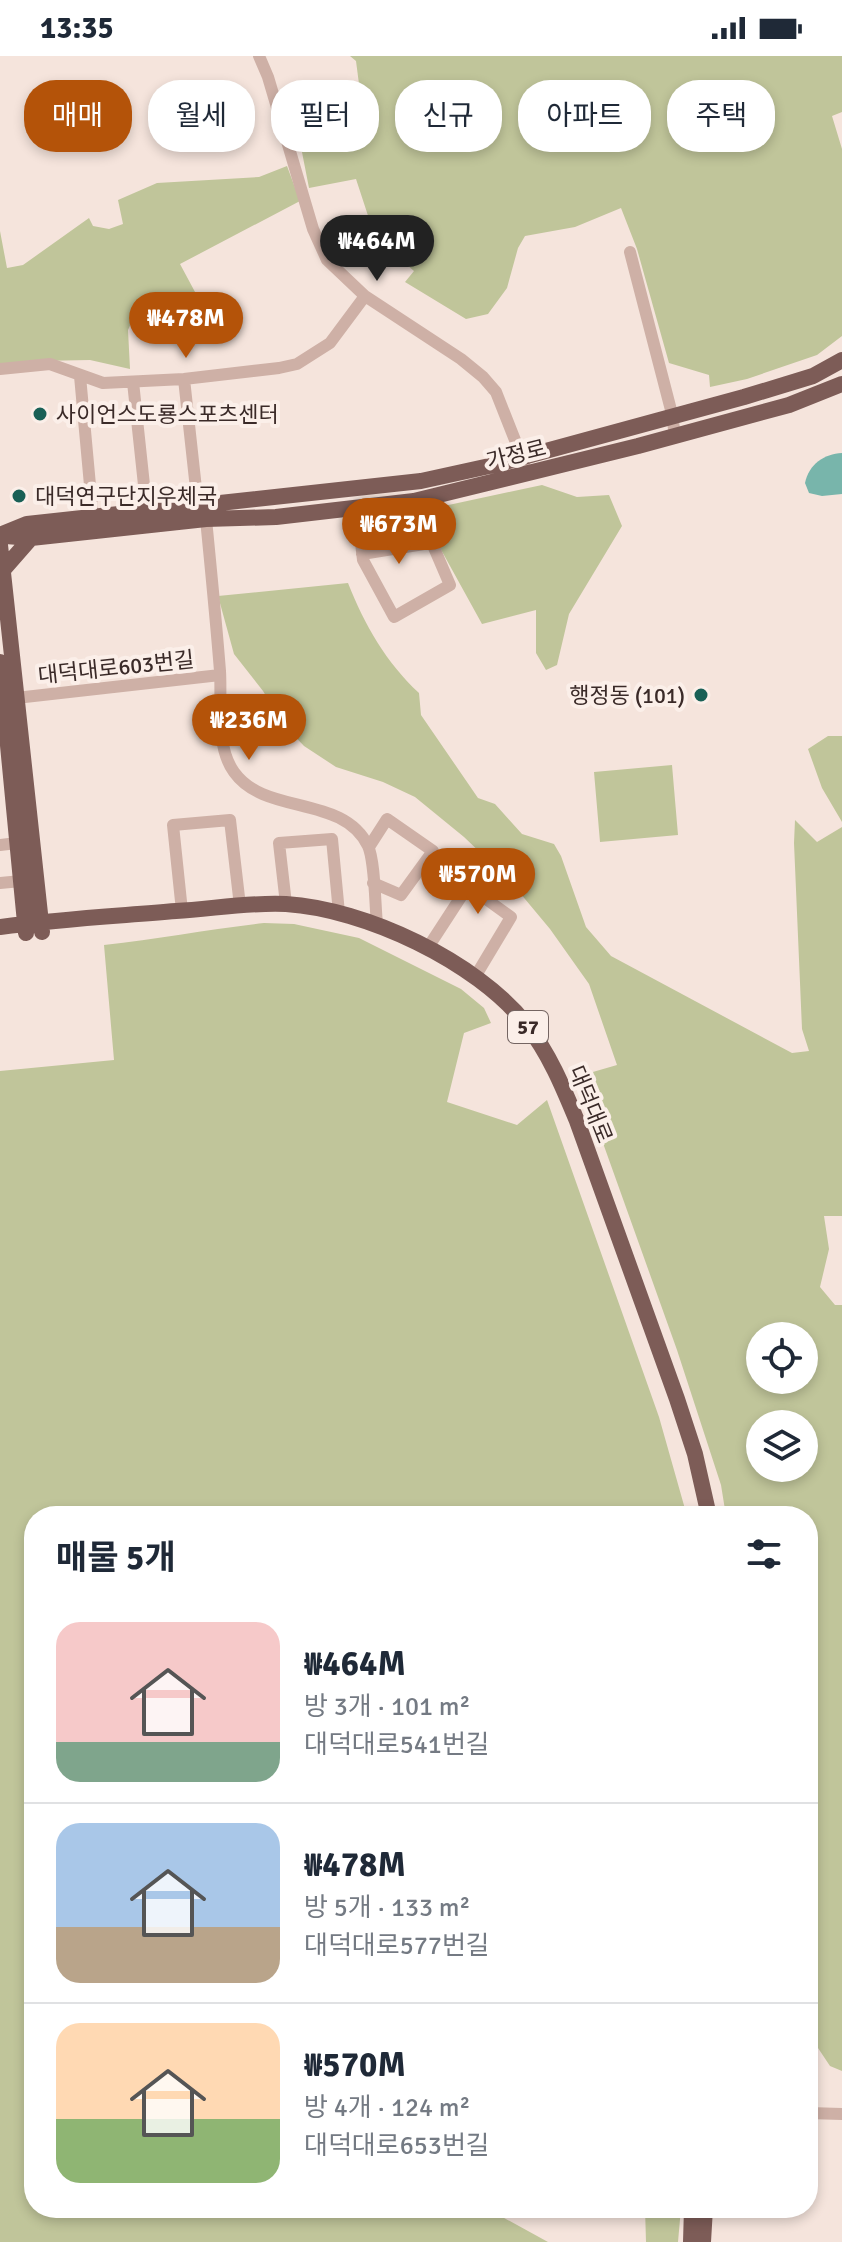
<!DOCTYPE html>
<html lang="ko">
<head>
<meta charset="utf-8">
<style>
	:root { --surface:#fff; --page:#f6f6f7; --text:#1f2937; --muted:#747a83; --line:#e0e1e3; --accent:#b45309 }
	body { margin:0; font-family:Signika,"Noto Sans KR",sans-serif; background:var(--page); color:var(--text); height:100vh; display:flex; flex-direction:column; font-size:30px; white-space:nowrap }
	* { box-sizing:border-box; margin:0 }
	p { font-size:26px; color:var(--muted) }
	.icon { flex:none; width:44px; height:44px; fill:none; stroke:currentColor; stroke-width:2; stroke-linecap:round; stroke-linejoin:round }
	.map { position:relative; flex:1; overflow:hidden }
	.details { position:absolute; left:24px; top:1450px; width:794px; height:712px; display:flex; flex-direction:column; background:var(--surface); border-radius:32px; box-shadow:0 4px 12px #0003 }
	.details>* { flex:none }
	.banner { position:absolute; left:24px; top:24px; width:794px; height:72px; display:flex; gap:16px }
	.tools { position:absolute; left:746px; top:1266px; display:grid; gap:16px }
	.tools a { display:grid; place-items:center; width:72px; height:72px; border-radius:50%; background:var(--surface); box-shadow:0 4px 12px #0003; font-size:40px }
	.price { position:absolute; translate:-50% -68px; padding:0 18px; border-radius:28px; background:var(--accent); color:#fff; font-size:26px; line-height:52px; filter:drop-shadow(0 2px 4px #0008) }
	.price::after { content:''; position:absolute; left:50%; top:48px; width:24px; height:18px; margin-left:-12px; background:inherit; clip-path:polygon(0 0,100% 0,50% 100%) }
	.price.current { background:#222; color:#fff }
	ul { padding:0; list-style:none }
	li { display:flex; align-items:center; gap:24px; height:200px; padding:0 32px }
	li+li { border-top:2px solid var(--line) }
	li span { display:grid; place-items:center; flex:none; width:224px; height:160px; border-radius:24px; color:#555 }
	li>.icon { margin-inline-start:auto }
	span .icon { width:96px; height:96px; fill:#fffc; stroke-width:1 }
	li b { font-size:34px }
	h2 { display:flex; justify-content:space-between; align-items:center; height:96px; padding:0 32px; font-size:34px }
	.pill { padding:0 28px; border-radius:32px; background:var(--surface); box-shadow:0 4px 12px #0003; font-size:28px; line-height:72px }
	.pill.current { background:var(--accent); color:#fff }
	.status { display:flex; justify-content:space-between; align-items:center; height:56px; padding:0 40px; background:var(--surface); direction:ltr }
	.status svg { height:22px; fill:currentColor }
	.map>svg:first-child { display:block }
	.green { fill:#c0c59a; fill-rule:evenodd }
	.water { fill:#78b5ab }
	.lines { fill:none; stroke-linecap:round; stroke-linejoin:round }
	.minor { stroke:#ceb0a6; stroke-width:12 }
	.major { stroke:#7d5c57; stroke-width:16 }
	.poi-dot { fill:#196056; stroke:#fbefe9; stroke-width:3 }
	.labels { text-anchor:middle; stroke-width:8; stroke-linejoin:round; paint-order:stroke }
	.shield { fill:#fbefe9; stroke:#746562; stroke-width:2 }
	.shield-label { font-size:20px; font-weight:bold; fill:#3a2a28 }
	.poi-label { font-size:22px; fill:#3a2a28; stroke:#fbefe9; text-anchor:start }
	.street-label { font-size:22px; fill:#3a2a28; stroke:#fbefe9 }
</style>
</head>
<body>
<div class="status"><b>13:35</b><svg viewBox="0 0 49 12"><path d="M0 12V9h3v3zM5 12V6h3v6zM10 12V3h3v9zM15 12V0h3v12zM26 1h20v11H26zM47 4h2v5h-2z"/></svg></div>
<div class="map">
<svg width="842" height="2186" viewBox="0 0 842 2186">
	<rect width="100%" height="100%" fill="#f5e4dc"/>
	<!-- green -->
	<path class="green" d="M350 0H842V56L832 60 842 93V280L817 299 747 323 710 331 709 319 669 307 637 193 621 152 575 171 525 180 518 192 507 232 488 258 466 263 405 226 414 215 375 181 356 123 309 132 292 45 326 74 345 64 359 28 356 5Z
		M287 110 300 145 180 208 202 249C174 268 165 275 132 265L128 274 130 313 90 304 37 305 0 309V175L7 212 23 209 89 162 93 170 109 173 123 168 118 144 157 127 259 121Z
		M542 429 577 441 609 439 622 470 569 558 557 609 546 614 536 597V554L482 568 423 461 430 453Z
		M348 527C365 570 386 606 419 637L421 659 478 742 495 748 522 778 554 788 561 800 586 871 611 900 792 997 809 995 802 973 794 787 795 764 817 786 842 771V1160H824L829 1193 820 1231 835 1249H842V2015L830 2010 808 1977V1460H726L721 1429 677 1294 579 1020 617 1009 589 928 550 873 510 825 464 781 415 741 383 726 336 711 304 690 284 669 263 635 234 598 218 540ZM760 1280H804V1324H760ZM760 1368H804V1412H760Z
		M828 680H842V766L822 732 808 693Z
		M672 709 678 779 600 786 594 716Z
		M264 867 294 868 359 882 461 933 484 952 491 967 464 977 447 1046 517 1069 547 1044 659 1361 687 1460H34V2152H491L495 2157 548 2186H0V1015L114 1004 104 889C158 883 210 873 264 867Z
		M645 2152H681L678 2186H646Z"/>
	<!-- water -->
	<path class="water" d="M842 397V438L822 440 809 437 805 427C809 408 824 398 842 397Z"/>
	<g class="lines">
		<!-- minor -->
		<path class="minor" d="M259 0 268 21 313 173 327 204 365 240 461 303 483 321 496 336 524 407
			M630 196 671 354 675 379
			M0 313 50 308 103 327 184 323 279 312 297 308 330 287 365 240
			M80 320 93 462
			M184 323 198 451
			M133 326 147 457
			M357 452 363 504 394 561 450 529 414 445
			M206 463C211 514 216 564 220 615 222 646 215 690 234 716 265 760 343 738 368 790 375 805 375 850 377 868
			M362 498 430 487
			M16 642 220 619
			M0 789 17 787
			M369 791 387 763 433 795 401 839 373 827
			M0 827 21 825
			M286 848 279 787 332 783 339 857
			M182 855 173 769 230 764 240 850
			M427 893 468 830 511 861 475 921
			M808 2057 842 2058"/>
		<!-- major -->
		<path class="major" d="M0 479 27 468 421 425 494 409 744 341 813 320 842 304
			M6 480 31 482 206 463 276 461 414 445 638 390 789 349 842 328
			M0 489 42 876
			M3 514 31 482
			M0 606 26 877
			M0 871C58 863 117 860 176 855 212 853 250 846 286 848 365 853 476 905 526 968 549 997 563 1031 577 1065L677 1343 695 1398 709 1460
			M691 2186 692 2152
			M703 2186 705 2152"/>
	</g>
	<!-- markers -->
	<g class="poi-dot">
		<circle cx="40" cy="358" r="8"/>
		<circle cx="19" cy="440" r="8"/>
		<circle cx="701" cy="639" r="8"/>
	</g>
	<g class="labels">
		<!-- shield labels -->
		<rect class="shield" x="508" y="955" width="40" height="32" rx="6"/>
		<g class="shield-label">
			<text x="528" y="978">57</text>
		</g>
		<!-- poi labels -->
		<g class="poi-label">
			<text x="56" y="366">사이언스도룡스포츠센터</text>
			<text x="35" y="448">대덕연구단지우체국</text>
			<text x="685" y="647" text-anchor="end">행정동 (101)</text>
		</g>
		<!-- street labels -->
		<g class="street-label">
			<text transform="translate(516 398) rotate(-14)" y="8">가정로</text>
			<text transform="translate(116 611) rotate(-6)" y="8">대덕대로603번길</text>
			<text transform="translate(591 1048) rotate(68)" y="8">대덕대로</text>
		</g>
	</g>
</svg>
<div class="tools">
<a><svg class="icon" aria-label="locate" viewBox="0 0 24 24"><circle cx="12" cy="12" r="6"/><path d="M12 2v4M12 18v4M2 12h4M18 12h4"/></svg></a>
<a><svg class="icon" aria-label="layers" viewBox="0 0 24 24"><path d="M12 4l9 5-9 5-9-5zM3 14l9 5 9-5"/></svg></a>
</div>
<b class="price current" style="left:377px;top:227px">₩464M</b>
<b class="price" style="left:186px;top:304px">₩478M</b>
<b class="price" style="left:399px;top:510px">₩673M</b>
<b class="price" style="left:249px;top:706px">₩236M</b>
<b class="price" style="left:478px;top:860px">₩570M</b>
<div class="banner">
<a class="pill current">매매</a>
<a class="pill">월세</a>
<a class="pill">필터</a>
<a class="pill">신규</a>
<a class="pill">아파트</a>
<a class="pill">주택</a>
</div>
<section class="details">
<h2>매물 5개<svg class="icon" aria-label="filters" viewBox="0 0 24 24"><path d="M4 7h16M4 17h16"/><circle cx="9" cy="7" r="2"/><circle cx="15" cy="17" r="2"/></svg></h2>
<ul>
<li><span style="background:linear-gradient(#f6c9c9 75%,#7fa58c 0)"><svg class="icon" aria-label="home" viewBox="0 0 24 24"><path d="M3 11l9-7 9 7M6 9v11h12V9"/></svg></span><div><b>₩464M</b><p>방 3개 · 101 m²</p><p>대덕대로541번길</p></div></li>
<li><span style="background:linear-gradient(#a9c7e8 65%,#b9a48a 0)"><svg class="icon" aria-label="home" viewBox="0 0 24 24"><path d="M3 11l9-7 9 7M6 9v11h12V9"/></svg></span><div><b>₩478M</b><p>방 5개 · 133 m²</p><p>대덕대로577번길</p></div></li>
<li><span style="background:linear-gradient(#ffd9b3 60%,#8fb573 0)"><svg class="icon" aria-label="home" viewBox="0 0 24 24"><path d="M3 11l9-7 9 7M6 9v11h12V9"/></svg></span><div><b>₩570M</b><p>방 4개 · 124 m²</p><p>대덕대로653번길</p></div></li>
</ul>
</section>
</div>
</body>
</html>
